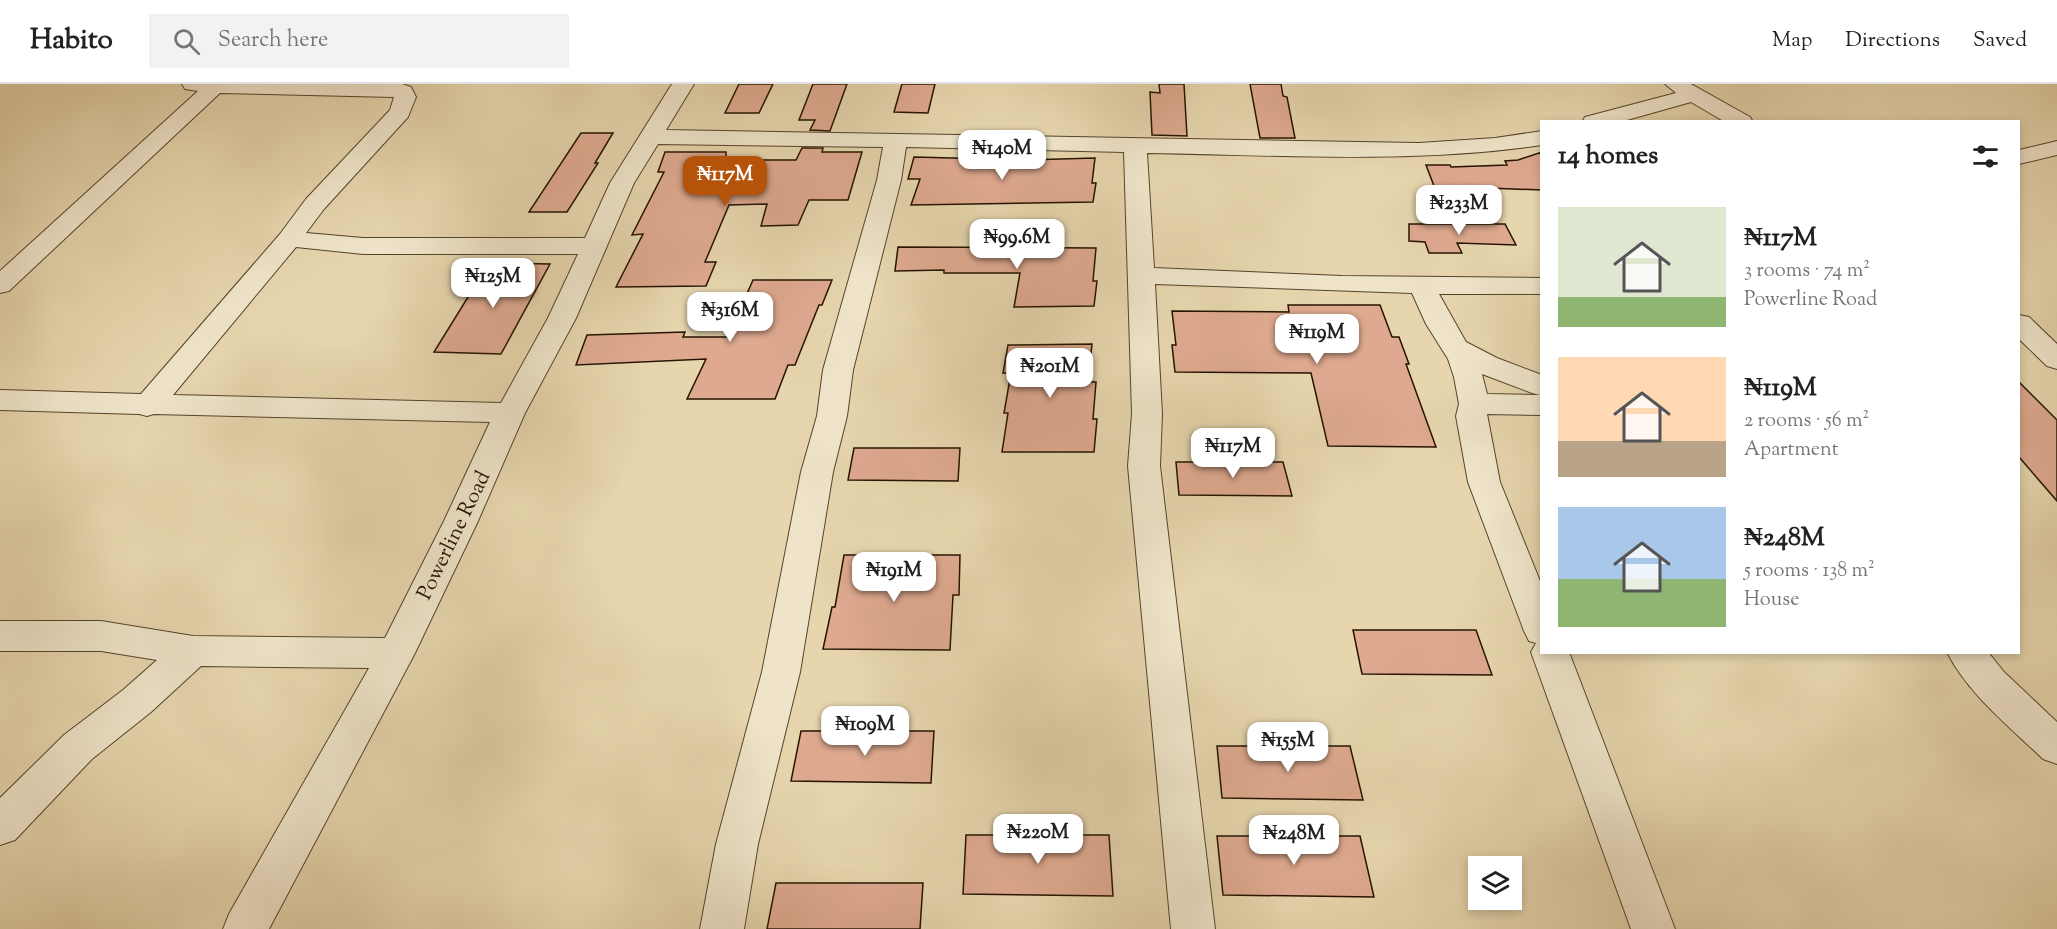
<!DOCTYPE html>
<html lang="en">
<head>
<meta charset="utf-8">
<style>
	:root { --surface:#fff; --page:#f2f2f2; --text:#222; --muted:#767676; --line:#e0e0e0; --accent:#b45309 }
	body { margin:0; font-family:"Sorts Mill Goudy",serif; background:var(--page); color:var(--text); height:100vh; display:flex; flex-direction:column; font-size:22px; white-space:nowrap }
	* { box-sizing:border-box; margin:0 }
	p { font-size:20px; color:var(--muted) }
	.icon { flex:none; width:33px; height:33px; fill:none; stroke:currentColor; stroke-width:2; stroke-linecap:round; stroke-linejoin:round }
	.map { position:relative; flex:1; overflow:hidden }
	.panel { position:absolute; left:1540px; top:36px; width:480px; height:534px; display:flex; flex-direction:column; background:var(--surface); border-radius:0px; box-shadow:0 3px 9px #0003 }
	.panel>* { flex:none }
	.controls { position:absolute; left:1468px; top:772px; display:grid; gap:12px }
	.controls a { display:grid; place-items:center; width:54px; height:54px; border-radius:0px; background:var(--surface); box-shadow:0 3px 9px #0003; font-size:30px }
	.price { position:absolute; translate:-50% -51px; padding:0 14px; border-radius:12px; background:#fff; color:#222; font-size:20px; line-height:39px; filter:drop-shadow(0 2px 3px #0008) }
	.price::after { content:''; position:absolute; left:50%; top:36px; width:18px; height:14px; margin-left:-9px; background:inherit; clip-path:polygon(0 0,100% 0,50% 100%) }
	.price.current { background:var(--accent); color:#fff }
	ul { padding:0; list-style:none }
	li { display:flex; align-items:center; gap:18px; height:150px; padding:0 18px }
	li span { display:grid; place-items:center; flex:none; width:168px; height:120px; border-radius:0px; color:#555 }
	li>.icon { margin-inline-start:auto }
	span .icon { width:72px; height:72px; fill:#fffc; stroke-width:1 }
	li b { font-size:26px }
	h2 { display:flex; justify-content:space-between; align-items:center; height:72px; padding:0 18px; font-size:26px }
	header { display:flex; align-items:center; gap:36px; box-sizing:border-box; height:84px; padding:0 30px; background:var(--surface); border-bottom:2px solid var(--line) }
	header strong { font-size:28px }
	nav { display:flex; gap:33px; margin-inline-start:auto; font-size:21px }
	.search { width:420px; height:54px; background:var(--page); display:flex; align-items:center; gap:15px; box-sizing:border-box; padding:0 21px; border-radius:0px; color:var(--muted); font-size:22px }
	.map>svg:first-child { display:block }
	.building { fill:#dea98f; stroke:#241400; stroke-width:1.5 }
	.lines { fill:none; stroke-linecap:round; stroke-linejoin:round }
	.minor-casing { stroke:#54442b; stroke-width:2 }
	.minor { fill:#efe4ca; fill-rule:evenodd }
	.labels { text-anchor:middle; stroke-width:4.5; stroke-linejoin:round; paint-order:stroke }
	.street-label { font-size:21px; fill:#241400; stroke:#efe4ca }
</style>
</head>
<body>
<header>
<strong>Habito</strong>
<div class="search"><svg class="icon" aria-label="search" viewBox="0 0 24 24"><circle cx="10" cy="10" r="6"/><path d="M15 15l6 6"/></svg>Search here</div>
<nav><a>Map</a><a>Directions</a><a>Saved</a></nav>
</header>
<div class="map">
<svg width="2057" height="845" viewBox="0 0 2057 845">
	<rect width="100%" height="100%" fill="#e6d5ad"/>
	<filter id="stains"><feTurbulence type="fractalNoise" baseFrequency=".00333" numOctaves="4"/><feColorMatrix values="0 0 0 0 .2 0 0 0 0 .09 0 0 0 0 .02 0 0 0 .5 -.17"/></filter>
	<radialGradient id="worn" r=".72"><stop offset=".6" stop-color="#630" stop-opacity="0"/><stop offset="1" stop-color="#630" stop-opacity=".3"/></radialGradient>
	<!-- building -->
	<path class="building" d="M739 0H773L759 29H725Z
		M813 0H847L830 47 810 46 815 36H799Z
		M902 0H935L928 29 894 28Z
		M1159 0H1184L1187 52 1152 51 1150 8 1160 9Z
		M1250 0H1281L1283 12 1287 13 1295 54H1260Z
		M581 49H613L595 79H598L567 128H529Z
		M802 64H823L822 68H862L848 116H809L798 141 761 142 767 120 729 121 705 178H716L706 202 616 203 643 150 632 151 664 88H658L665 68H726V76H796Z
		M1542 68V106L1434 102 1426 81H1450L1451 83 1507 81 1505 77 1518 76Z
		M914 73 1026 76 1095 74 1092 99H1096L1093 118 911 121 920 95H908Z
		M1409 140H1505L1516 161 1457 159 1462 169H1429L1425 158 1409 157Z
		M898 163 1096 164 1093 197H1097L1094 222 1014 223 1020 189H944V186L895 187Z
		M489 179 550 180 501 270 434 268Z
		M753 196H832L822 221H819L795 281H788L775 315H687L706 275 576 281 587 251 685 248 683 253H728Z
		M1288 221H1380L1392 253H1399L1409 280H1406L1436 363 1328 362 1311 289 1175 288 1172 261H1176L1172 227 1289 228Z
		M1092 260 1088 298H1096L1093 335H1097L1094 368H1002L1008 329H1004L1011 289H1003L1008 261Z
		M2019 298 2057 336V417L2019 373Z
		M854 364H960L958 397 848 396Z
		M1176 378H1283L1292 412 1179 411Z
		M844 471H960L959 511H953L950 566 823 565 832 523H835Z
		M1353 546H1476L1492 591 1362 590Z
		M801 647H934L931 699 791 697Z
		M1217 662H1350L1363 716 1222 714Z
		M966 751H1109L1113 812 963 810Z
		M1217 752H1360L1374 813 1223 811Z
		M776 799H923L920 845H767Z"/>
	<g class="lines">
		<!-- minor casing -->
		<g class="minor-casing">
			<path id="minor" d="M182 0H402L411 3 416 13 408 33 324 125 306 149 363 154H585L610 99 672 0H694L666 46 1419 59 1495 54 1542 47V61C1412 80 1278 71 1147 69L1154 184 1342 192 1542 194V210H1439L1466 258 1497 274 1542 291V331L1487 330 1500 398 1542 502V568H1569L1675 845H1631L1531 568 1536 559 1529 557 1524 547 1468 398 1456 332 1459 320 1454 293 1448 275 1426 240 1412 209 1155 200 1162 330 1160 382 1215 845H1171L1128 382 1132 330 1124 68 906 63 901 96 853 286 847 332 833 388 800 588 758 760 744 845H700L716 760 762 588 801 388 817 332 823 286 877 96 883 63 658 60 634 99 576 234 525 329 478 437 415 569 269 845H223L229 830 369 584 201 582 151 628 92 675 15 756 0 761V714L64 651 123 606 157 576 101 567H0V537H101L193 552 385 554 444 437 490 338 154 330 147 332 139 330 0 326V306L141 310 280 150 306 115 390 26 394 13 220 9 9 207 0 209V187L198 7 185 5ZM296 163 363 170H578L548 234 501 319 173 311ZM1482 290 1532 309 1540 311 1487 310Z
				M1665 0H1691L1750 33 1753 38H1725L1691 18 1620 38H1582L1585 33 1676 9Z
				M2057 57V71L2019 80V66Z
				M2019 231 2029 233 2057 260V285L2047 282 2019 255Z
				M1947 568H1988L2004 588 2057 638V680L2043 675C2010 643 1968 610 1947 568Z"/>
		</g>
		<!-- minor -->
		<use href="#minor" class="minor"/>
	</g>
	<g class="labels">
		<!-- street labels -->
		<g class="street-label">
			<text transform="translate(453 451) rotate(-64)" y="7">Powerline Road</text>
		</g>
	</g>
	<rect width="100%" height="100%" filter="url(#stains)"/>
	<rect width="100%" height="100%" fill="url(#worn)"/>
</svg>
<div class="controls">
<a><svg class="icon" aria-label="layers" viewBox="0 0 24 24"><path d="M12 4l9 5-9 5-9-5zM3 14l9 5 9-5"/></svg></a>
</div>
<b class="price" style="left:1002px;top:97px">₦140M</b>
<b class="price current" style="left:725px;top:123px">₦117M</b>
<b class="price" style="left:1459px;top:152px">₦233M</b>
<b class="price" style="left:1017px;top:186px">₦99.6M</b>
<b class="price" style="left:493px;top:225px">₦125M</b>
<b class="price" style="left:730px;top:259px">₦316M</b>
<b class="price" style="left:1317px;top:281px">₦119M</b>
<b class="price" style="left:1050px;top:315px">₦201M</b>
<b class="price" style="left:1233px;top:395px">₦117M</b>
<b class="price" style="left:894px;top:519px">₦191M</b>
<b class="price" style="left:865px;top:673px">₦109M</b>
<b class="price" style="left:1288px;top:689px">₦155M</b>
<b class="price" style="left:1038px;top:781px">₦220M</b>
<b class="price" style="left:1294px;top:782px">₦248M</b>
<section class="panel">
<h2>14 homes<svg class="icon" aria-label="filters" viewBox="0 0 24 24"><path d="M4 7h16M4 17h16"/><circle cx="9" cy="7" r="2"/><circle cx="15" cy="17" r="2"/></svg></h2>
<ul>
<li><span style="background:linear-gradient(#dfe7d0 75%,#8fb573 0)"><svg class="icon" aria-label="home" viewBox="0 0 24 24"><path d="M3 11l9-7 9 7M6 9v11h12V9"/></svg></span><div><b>₦117M</b><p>3 rooms · 74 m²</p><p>Powerline Road</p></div></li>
<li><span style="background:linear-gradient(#ffd9b3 70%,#b9a48a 0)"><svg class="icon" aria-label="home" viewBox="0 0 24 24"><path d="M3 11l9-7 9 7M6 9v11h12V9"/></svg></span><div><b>₦119M</b><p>2 rooms · 56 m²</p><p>Apartment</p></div></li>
<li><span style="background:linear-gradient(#a9c7e8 60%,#8fb573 0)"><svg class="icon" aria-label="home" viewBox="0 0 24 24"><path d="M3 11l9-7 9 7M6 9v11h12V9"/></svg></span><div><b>₦248M</b><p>5 rooms · 138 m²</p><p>House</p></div></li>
</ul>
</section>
</div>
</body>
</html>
